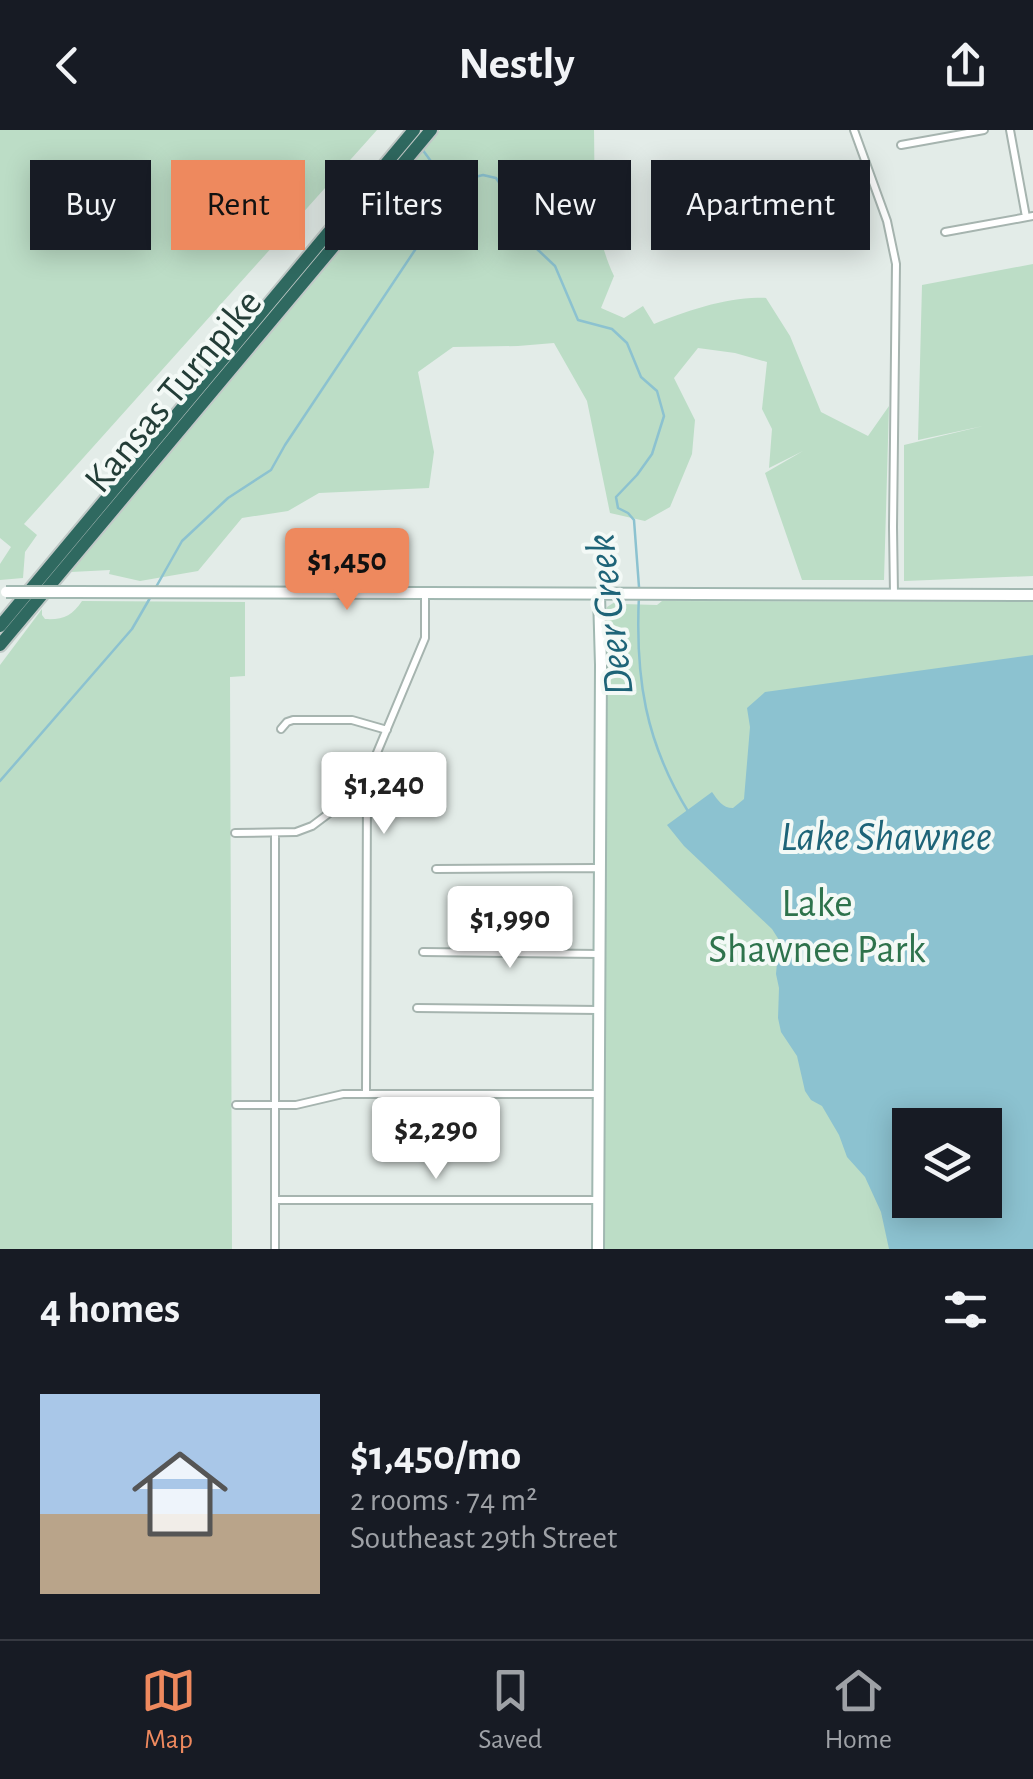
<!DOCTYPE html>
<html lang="en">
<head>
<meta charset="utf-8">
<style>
	:root { --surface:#171b24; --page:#242831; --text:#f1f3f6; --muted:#9ea1a6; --line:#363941; --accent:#ee895e }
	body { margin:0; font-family:"Alegreya Sans",sans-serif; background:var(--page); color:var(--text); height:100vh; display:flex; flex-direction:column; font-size:38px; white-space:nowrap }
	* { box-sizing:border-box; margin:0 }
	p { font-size:32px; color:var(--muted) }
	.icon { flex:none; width:55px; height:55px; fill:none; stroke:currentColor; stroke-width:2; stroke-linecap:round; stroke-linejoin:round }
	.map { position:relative; height:1119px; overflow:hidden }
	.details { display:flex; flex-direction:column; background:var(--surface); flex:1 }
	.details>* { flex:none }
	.guide { position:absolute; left:30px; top:30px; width:975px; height:90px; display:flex; gap:20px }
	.buttons { position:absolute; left:892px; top:978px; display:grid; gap:20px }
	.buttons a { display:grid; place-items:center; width:110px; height:110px; border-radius:0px; background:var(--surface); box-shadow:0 5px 25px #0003; font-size:50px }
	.price { position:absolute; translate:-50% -85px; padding:0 22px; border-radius:10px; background:#fff; color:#222; font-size:32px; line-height:65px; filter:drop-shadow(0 2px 5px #0008) }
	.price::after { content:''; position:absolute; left:50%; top:60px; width:30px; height:22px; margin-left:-15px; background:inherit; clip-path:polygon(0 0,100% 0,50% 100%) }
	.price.active { background:var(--accent); color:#111 }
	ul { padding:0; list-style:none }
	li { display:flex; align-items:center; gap:30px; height:250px; padding:0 40px }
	li span { display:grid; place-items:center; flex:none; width:280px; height:200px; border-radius:0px; color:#555 }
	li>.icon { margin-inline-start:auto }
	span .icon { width:120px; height:120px; fill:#fffc; stroke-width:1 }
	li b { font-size:42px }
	h2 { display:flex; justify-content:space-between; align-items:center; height:120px; padding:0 40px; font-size:42px }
	.chip { padding:0 35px; border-radius:0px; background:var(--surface); box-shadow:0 5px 25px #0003; font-size:35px; line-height:90px }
	.chip.active { background:var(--accent); color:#111 }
	header { display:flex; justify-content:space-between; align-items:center; height:130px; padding:0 40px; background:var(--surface); font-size:45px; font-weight:600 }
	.menu { display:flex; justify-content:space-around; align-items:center; height:140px; border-top:2px solid var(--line); background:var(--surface); font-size:28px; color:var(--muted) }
	.menu a { display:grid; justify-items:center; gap:5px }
	.menu .active { color:var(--accent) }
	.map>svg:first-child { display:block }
	.green { fill:#bcddc6; fill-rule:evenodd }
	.water { fill:#8cc2d0; fill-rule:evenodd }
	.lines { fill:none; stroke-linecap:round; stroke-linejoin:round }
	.stream { stroke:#8cc2d0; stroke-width:2.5 }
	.street-casing { stroke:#a6b4af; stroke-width:10 }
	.secondary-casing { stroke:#a1b8b1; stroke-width:14 }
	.highway-casing { stroke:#c1c9c7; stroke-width:16 }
	.street { stroke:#fff; stroke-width:6 }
	.secondary { stroke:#fff; stroke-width:10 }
	.highway { stroke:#2f6960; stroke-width:12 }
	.secondary-bridge-casing { stroke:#a1b8b1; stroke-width:14; stroke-linecap:butt }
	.secondary-bridge { stroke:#fff; stroke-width:10 }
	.labels { text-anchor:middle; stroke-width:8; stroke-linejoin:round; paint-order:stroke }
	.street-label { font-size:40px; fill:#233d37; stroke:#f3f9f6 }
	.park-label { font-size:40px; fill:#2e734c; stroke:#f3f9f6 }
	.water-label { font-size:42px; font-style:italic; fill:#1e6478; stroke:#f3f9f6 }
</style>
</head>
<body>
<header><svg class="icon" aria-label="back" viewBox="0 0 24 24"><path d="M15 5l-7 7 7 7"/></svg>Nestly<svg class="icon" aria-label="share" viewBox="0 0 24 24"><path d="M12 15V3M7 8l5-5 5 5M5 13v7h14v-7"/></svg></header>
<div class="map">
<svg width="1033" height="1119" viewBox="0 0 1033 1119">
	<rect width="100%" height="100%" fill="#e3ece8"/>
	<!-- green -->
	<path class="green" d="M0 0H377L24 394 37 405 25 422 23 448 0 450V434L11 417 0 408Z
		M440 0H594C595 50 592 101 614 146L601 178 624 188 643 176 654 194C685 181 733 165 766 168L790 206 821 282 868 306 889 276 884 450H802L765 343 803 321 769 338 772 299 762 279 767 232 735 223 698 218 674 248 695 290 692 324 670 377 645 391 610 383 587 271 554 213 518 216 453 217 418 242 434 322 429 358 319 363 288 381 242 388 198 441 140 451 109 444 110 440 71 442Z
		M1033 134V446L904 451V315L983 296 918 310 922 155Z
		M618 470 622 474 657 475 662 471 1033 472V1119H601L606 485 607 477ZM910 995H985V1070H910Z
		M82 471 245 472V546L230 547 232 1119H0V535L42 479V485L45 489C63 490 72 486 82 471Z"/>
	<!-- water -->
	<path class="water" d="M1033 525V1119H889L881 1082 865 1047 847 1027 839 1005 822 976 811 970 805 961 797 926 781 902 778 888 779 858 776 844 779 810 772 799 684 716 667 695 712 662C718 670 722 678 733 678L744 669 750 597 747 578 765 562ZM985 995V1070H910V995Z"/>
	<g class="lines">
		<!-- stream -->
		<path class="stream" d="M422 19 441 45 455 52 483 45 496 48 506 63 514 89 537 119 555 136 578 190 612 199 627 213 641 247 657 261 664 286 652 324 637 345 616 367 618 378 628 383 634 390 639 457
			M156 457 182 411 228 368 271 340 285 315 425 105 454 53
			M639 465C635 547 645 612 689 683
			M0 651 132 499 150 468"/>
		<!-- street casing -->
		<g class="street-casing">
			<path id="street" d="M854 0 887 91 896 134 893 397 894 464
				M1010 0 1026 87
				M901 15 984 0
				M945 102 1033 86
				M281 599 287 592 293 590H352L387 600
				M235 703 296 702 312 696 332 681 352 674H441
				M275 703V1119
				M436 739 596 738 599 742
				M423 822 599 824
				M417 878 598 880
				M366 964 367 657 371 637 425 508V463
				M236 975H296L343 964H598
				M275 1070H598"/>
		</g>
		<!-- secondary casing -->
		<g class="secondary-casing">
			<path id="secondary" d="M73 462 1033 465
				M598 1119 601 535 599 465"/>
		</g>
		<!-- highway casing -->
		<g class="highway-casing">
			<path id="highway" d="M0 496 414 0
				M0 515 431 0"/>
		</g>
		<!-- street -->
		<use href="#street" class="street"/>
		<!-- secondary -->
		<use href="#secondary" class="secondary"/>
		<!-- highway -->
		<use href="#highway" class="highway"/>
		<!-- secondary-bridge casing -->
		<g class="secondary-bridge-casing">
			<path id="secondary-bridge" d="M6 462H73"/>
		</g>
		<!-- secondary-bridge -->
		<use href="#secondary-bridge" class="secondary-bridge"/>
	</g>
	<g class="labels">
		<!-- street labels -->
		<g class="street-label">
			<text transform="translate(172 260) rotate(-50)" y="14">Kansas Turnpike</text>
		</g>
		<!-- park labels -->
		<g class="park-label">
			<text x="817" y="786">Lake<tspan x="817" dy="46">Shawnee Park</tspan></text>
		</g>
		<!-- water labels -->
		<g class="water-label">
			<text transform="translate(608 485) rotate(-97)" y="15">Deer Creek</text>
			<text x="886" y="720">Lake Shawnee</text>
		</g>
	</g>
</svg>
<div class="buttons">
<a><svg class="icon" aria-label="layers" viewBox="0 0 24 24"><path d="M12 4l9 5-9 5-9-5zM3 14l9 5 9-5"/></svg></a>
</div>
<b class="price active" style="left:347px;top:483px">$1,450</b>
<b class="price" style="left:384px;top:707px">$1,240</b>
<b class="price" style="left:510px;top:841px">$1,990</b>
<b class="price" style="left:436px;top:1052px">$2,290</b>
<div class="guide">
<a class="chip">Buy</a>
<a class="chip active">Rent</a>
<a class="chip">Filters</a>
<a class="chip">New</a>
<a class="chip">Apartment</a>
</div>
</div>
<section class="details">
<h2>4 homes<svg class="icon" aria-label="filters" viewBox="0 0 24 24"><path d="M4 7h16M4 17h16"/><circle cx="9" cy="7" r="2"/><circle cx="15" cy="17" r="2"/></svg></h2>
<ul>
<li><span style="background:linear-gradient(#a9c7e8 60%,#b9a48a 0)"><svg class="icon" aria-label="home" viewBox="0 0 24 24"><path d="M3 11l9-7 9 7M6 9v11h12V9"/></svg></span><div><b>$1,450/mo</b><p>2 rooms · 74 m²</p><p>Southeast 29th Street</p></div></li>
</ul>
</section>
<nav class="menu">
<a class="active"><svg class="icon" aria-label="map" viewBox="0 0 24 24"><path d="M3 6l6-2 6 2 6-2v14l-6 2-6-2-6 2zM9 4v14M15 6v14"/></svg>Map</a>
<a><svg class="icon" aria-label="saved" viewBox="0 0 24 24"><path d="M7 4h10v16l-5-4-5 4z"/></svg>Saved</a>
<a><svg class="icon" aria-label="home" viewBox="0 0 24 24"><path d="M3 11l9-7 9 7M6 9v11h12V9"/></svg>Home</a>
</nav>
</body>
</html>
